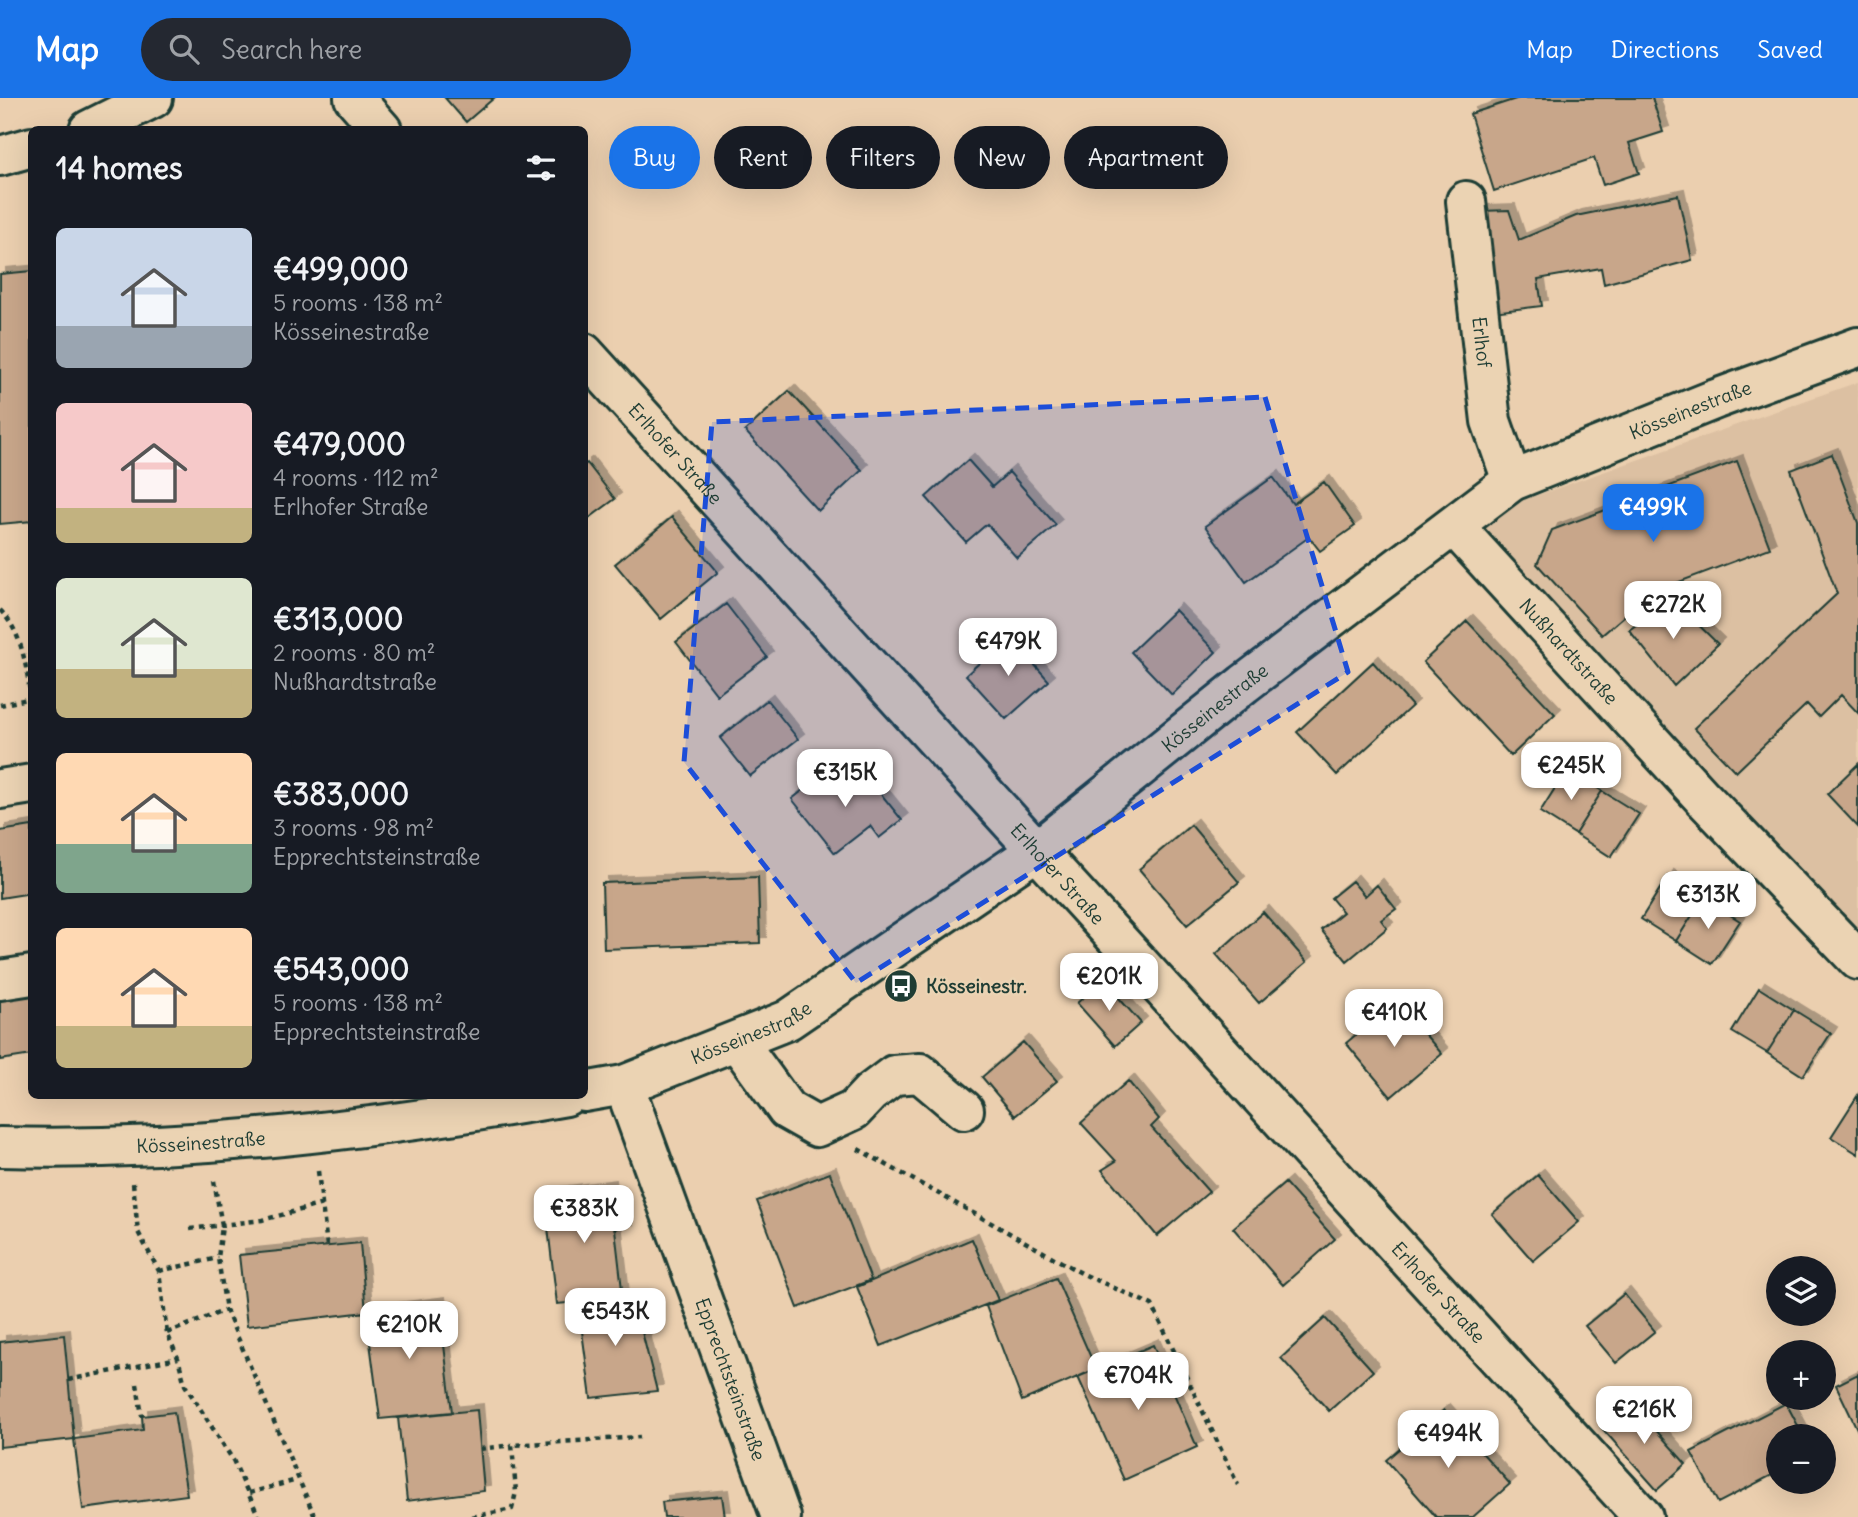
<!DOCTYPE html>
<html lang="en">
<head>
<meta charset="utf-8">
<style>
	:root { --surface:#171b24; --page:#242831; --text:#f1f3f6; --muted:#9ea1a6; --accent:#1a73e8 }
	body { margin:0; font-family:Delius,sans-serif; background:var(--page); color:var(--text); height:100vh; display:flex; flex-direction:column; font-size:26px; white-space:nowrap }
	* { box-sizing:border-box; margin:0 }
	p { font-size:23px; color:var(--muted) }
	.icon { flex:none; width:38px; height:38px; fill:none; stroke:currentColor; stroke-width:2; stroke-linecap:round; stroke-linejoin:round }
	.map { position:relative; flex:1; overflow:hidden }
	.panel { position:absolute; left:28px; top:28px; width:560px; height:973px; display:flex; flex-direction:column; background:var(--surface); border-radius:10px; box-shadow:0 7px 28px #0002 }
	.panel>* { flex:none }
	.banner { position:absolute; left:609px; top:28px; width:665px; height:63px; display:flex; gap:14px }
	.buttons { position:absolute; left:1766px; top:1158px; display:grid; gap:14px }
	.buttons a { display:grid; place-items:center; width:70px; height:70px; border-radius:50%; background:var(--surface); box-shadow:0 7px 28px #0002; font-size:35px }
	.price { position:absolute; translate:-50% -60px; padding:0 16px; border-radius:14px; background:#fff; color:#222; font-size:23px; line-height:46px; filter:drop-shadow(0 2px 4px #0008) }
	.price::after { content:''; position:absolute; left:50%; top:42px; width:21px; height:16px; margin-left:-10px; background:inherit; clip-path:polygon(0 0,100% 0,50% 100%) }
	.price.active { background:var(--accent); color:#fff }
	ul { padding:0; list-style:none }
	li { display:flex; align-items:center; gap:21px; height:175px; padding:0 28px }
	li span { display:grid; place-items:center; flex:none; width:196px; height:140px; border-radius:10px; color:#555 }
	li>.icon { margin-inline-start:auto }
	span .icon { width:84px; height:84px; fill:#fffc; stroke-width:1 }
	li b { font-size:30px }
	h2 { display:flex; justify-content:space-between; align-items:center; height:84px; padding:0 28px; font-size:30px }
	.tag { padding:0 24px; border-radius:32px; background:var(--surface); box-shadow:0 7px 28px #0002; font-size:24px; line-height:63px }
	.tag.active { background:var(--accent); color:#fff }
	header { display:flex; align-items:center; gap:42px; box-sizing:border-box; height:98px; padding:0 35px; background:var(--accent); color:#fff }
	header strong { font-size:33px }
	nav { display:flex; gap:38px; margin-inline-start:auto; font-size:24px }
	.search { width:490px; height:63px; background:var(--page); display:flex; align-items:center; gap:18px; box-sizing:border-box; padding:0 24px; border-radius:38px; color:var(--muted); font-size:26px }
	.map>svg:first-child { display:block }
	.built { fill:#dcc0a2 }
	.building { fill:#c8a68a; stroke:#1f3d34; stroke-width:2; filter:url(#shadow) }
	.lines { fill:none; stroke-linecap:round; stroke-linejoin:round }
	.minor-casing { stroke:#1f3d34; stroke-width:44 }
	.path { stroke:#1f3d34; stroke-width:4.5; stroke-dasharray:5 5; stroke-linecap:butt }
	.minor { stroke:#ebd3b3; stroke-width:38 }
	.marked { fill:#1d4ed8; fill-opacity:0.2; stroke:#1d4ed8; stroke-width:5; stroke-dasharray:14 9; stroke-linejoin:round }
	.labels { text-anchor:middle; stroke-width:5; stroke-linejoin:round; paint-order:stroke }
	.street-label { font-size:19px; fill:#1f3d34; stroke:#ebd3b3 }
	.poi-label { font-size:19px; font-weight:bold; fill:#1f3d34; stroke:#ebd3b3; text-anchor:start }
</style>
</head>
<body>
<header>
<strong>Map</strong>
<div class="search"><svg class="icon" aria-label="search" viewBox="0 0 24 24"><circle cx="10" cy="10" r="6"/><path d="M15 15l6 6"/></svg>Search here</div>
<nav><a>Map</a><a>Directions</a><a>Saved</a></nav>
</header>
<div class="map">
<svg width="1858" height="1419" viewBox="0 0 1858 1419">
	<defs>
		<filter id="shadow"><feDropShadow dx="6" dy="-6" stdDeviation="0" flood-color="#0004"/></filter>
	</defs>
	<rect width="100%" height="100%" fill="#ebcfaf"/>
	<filter id="ink" filterUnits="userSpaceOnUse"><feTurbulence type="fractalNoise" baseFrequency=".0143" numOctaves="2"/><feDisplacementMap in="SourceGraphic" scale="14" xChannelSelector="R" yChannelSelector="G"/><feConvolveMatrix kernelMatrix="1 2 1 2 8 2 1 2 1" color-interpolation-filters="sRGB"/></filter>
	<g filter="url(#ink)">
		<!-- built -->
		<path class="built" d="M1858 284V840L1473 420Z"/>
		<!-- building -->
		<path class="building" d="M445 0H494L466 24Z
			M1519 0H1652L1663 34 1629 45 1639 75 1603 87 1594 60 1494 93 1470 16Z
			M1678 97 1692 162 1604 186 1601 170 1538 181 1542 208 1493 214 1481 113 1509 112 1519 142 1576 118Z
			M32 173V423L0 426V176Z
			M789 293 862 372 818 413 745 333Z
			M1832 356 1858 425V615L1841 597 1819 619 1807 606 1736 674 1694 630 1837 496 1791 372Z
			M968 362 992 389 1009 374 1056 427 1017 460 987 426 966 444 926 399Z
			M1737 363 1770 450 1652 494 1602 537 1537 466 1552 432Z
			M587 365 615 401 584 424V367Z
			M1273 379 1293 406 1324 384 1355 428 1320 453 1309 439 1246 484 1205 428Z
			M672 419 718 474 661 521 615 466Z
			M1672 501 1718 546 1674 588 1629 532Z
			M726 506 767 559 717 597 676 544Z
			M1175 512 1216 554 1172 597 1131 554Z
			M1467 523 1555 616 1511 658 1423 564Z
			M1009 538 1049 583 1006 621 966 577Z
			M1373 564 1412 608 1337 677 1297 634Z
			M767 602 798 641 750 678 720 640Z
			M1858 666V729L1827 696Z
			M835 667 855 692 869 681 902 722 879 740 870 728 835 755 792 701Z
			M1567 671 1602 693 1575 736 1540 714Z
			M1602 693 1639 716 1611 759 1575 736Z
			M1191 727 1239 784 1187 827 1139 771Z
			M32 728V795L0 800V733Z
			M1668 778 1703 800 1676 843 1641 821Z
			M758 779 760 845 604 851 602 785Z
			M1352 783 1365 798 1377 787 1396 811 1381 822 1387 830 1347 863 1321 832 1343 814 1331 800Z
			M1703 800 1740 823 1712 866 1676 843Z
			M1263 814 1307 864 1259 905 1216 856Z
			M1103 882 1141 925 1115 948 1077 905Z
			M1759 890 1794 912 1767 955 1732 934Z
			M32 891V957L0 962V896Z
			M1396 903 1442 956 1391 999 1346 945Z
			M1794 912 1831 935 1803 978 1767 955Z
			M1023 944 1057 983 1015 1018 982 979Z
			M1128 983 1159 1021 1151 1029 1209 1094 1157 1138 1102 1072 1116 1063 1081 1025Z
			M1858 997V1056L1831 1039Z
			M830 1075 871 1182 798 1210 757 1103Z
			M1538 1077 1579 1124 1533 1163 1492 1116Z
			M1285 1085 1335 1141 1283 1187 1233 1130Z
			M610 1088 623 1200 557 1206 544 1096Z
			M972 1141 998 1202 881 1248 857 1189Z
			M360 1145 366 1214 247 1228 239 1157Z
			M1056 1180 1096 1271 1022 1303 986 1208Z
			M1624 1196 1655 1233 1616 1265 1585 1228Z
			M623 1200H636L640 1226 657 1293 591 1300 578 1204Z
			M439 1205 452 1314 380 1321 366 1214Z
			M1325 1220 1373 1273 1329 1313 1281 1260Z
			M64 1237 74 1341 0 1349V1244Z
			M1153 1247 1197 1349 1124 1382 1078 1279Z
			M1858 1276V1333L1836 1287Z
			M1630 1303 1686 1366 1657 1392 1601 1329Z
			M1786 1305 1804 1339H1778V1374L1718 1405 1691 1354Z
			M477 1312 484 1393 407 1403 398 1320Z
			M1444 1312 1510 1386 1473 1419H1436L1386 1362Z
			M174 1314 187 1397 83 1411 74 1341 143 1332 142 1318Z
			M722 1398 725 1419H664L662 1404Z"/>
		<g class="lines">
			<!-- minor casing -->
			<g class="minor-casing">
				<g id="minor">
					<path d="M354 0 382 32"/>
					<path d="M89 32 153 0"/>
					<path d="M0 58 32 49"/>
					<path id="s1" d="M1466 103 1491 323 1512 383"/>
					<path id="s2" d="M584 255 1643 1419"/>
					<path id="s3" d="M1454 428 1702 699 1858 862"/>
					<path d="M0 691 32 686"/>
					<path d="M0 882 32 877"/>
					<path d="M737 943 787 1012 817 1029 854 1012 870 995 894 977 920 975 964 1012"/>
					<path id="s4" d="M624 987 781 1419"/>
					<path id="s5" d="M584 994 624 987 788 922 1036 753 1244 586 1512 383 1716 301 1858 249"/>
					<path id="s6" d="M0 1049C191 1054 379 1031 566 998"/>
				</g>
			</g>
			<!-- path -->
			<path class="path" d="M0 512C23 535 26 569 31 600
				M0 607 32 600
				M858 1051 1083 1176 1152 1207 1238 1387
				M318 1073 327 1148
				M214 1083 222 1128 218 1160 226 1212 315 1419
				M133 1085 138 1134 159 1173 167 1235 178 1260 185 1287 233 1362 259 1419
				M613 1130 633 1125
				M190 1131 262 1122 323 1106
				M159 1173 218 1160
				M167 1235 226 1212
				M68 1282 178 1260
				M137 1286 142 1318
				M480 1351 512 1347
				M249 1395 297 1382
				M472 1419 512 1411 516 1394 512 1347 640 1339"/>
			<!-- minor -->
			<use href="#minor" class="minor"/>
		</g>
	</g>
	<!-- marked area -->
	<path class="marked" d="M1265 299 1348 574 856 885 684 664 712 324Z"/>
	<!-- icons -->
	<defs>
		<g id="bus-disc" transform="scale(1.75)"><circle r="9.5" fill="#1f3d34" stroke="#ebd3b3"/><path d="M-5-6H5V4H4V6H2V4H-2V6H-4V4H-5ZM-3.5-4V0h7V-4ZM-3.5 1.2v1.5H-2V1.2ZM2 1.2v1.5H3.5V1.2Z" fill="#fff"/></g>
	</defs>
	<g fill-rule="evenodd">
		<use href="#bus-disc" x="901" y="888"/>
	</g>
	<g class="labels">
		<!-- street labels -->
		<g class="street-label">
			<text dy="7" stroke="none"><textPath href="#s1" startOffset="142">Erlhof</textPath></text>
			<text dy="7" stroke="none"><textPath href="#s5" startOffset="1312">Kösseinestraße</textPath></text>
			<text dy="7" stroke="none"><textPath href="#s2" startOffset="136">Erlhofer Straße</textPath></text>
			<text dy="7" stroke="none"><textPath href="#s3" startOffset="170">Nußhardtstraße</textPath></text>
			<text dy="7" stroke="none"><textPath href="#s5" startOffset="746">Kösseinestraße</textPath></text>
			<text dy="7" stroke="none"><textPath href="#s2" startOffset="704">Erlhofer Straße</textPath></text>
			<text dy="7" stroke="none"><textPath href="#s5" startOffset="178">Kösseinestraße</textPath></text>
			<text dy="7" stroke="none"><textPath href="#s6" startOffset="201">Kösseinestraße</textPath></text>
			<text dy="7" stroke="none"><textPath href="#s2" startOffset="1270">Erlhofer Straße</textPath></text>
			<text dy="7" stroke="none"><textPath href="#s4" startOffset="313">Epprechtsteinstraße</textPath></text>
		</g>
		<!-- poi labels -->
		<g class="poi-label">
			<text x="926" y="895">Kösseinestr.</text>
		</g>
	</g>
</svg>
<div class="buttons">
<a><svg class="icon" aria-label="layers" viewBox="0 0 24 24"><path d="M12 4l9 5-9 5-9-5zM3 14l9 5 9-5"/></svg></a>
<a>+</a>
<a>−</a>
</div>
<b class="price active" style="left:1653px;top:446px">€499K</b>
<b class="price" style="left:1673px;top:543px">€272K</b>
<b class="price" style="left:1008px;top:580px">€479K</b>
<b class="price" style="left:1571px;top:704px">€245K</b>
<b class="price" style="left:845px;top:711px">€315K</b>
<b class="price" style="left:1708px;top:833px">€313K</b>
<b class="price" style="left:1109px;top:915px">€201K</b>
<b class="price" style="left:1394px;top:951px">€410K</b>
<b class="price" style="left:584px;top:1147px">€383K</b>
<b class="price" style="left:615px;top:1250px">€543K</b>
<b class="price" style="left:409px;top:1263px">€210K</b>
<b class="price" style="left:1138px;top:1314px">€704K</b>
<b class="price" style="left:1644px;top:1348px">€216K</b>
<b class="price" style="left:1448px;top:1372px">€494K</b>
<div class="banner">
<a class="tag active">Buy</a>
<a class="tag">Rent</a>
<a class="tag">Filters</a>
<a class="tag">New</a>
<a class="tag">Apartment</a>
</div>
<section class="panel">
<h2>14 homes<svg class="icon" aria-label="filters" viewBox="0 0 24 24"><path d="M4 7h16M4 17h16"/><circle cx="9" cy="7" r="2"/><circle cx="15" cy="17" r="2"/></svg></h2>
<ul>
<li><span style="background:linear-gradient(#c9d6e8 70%,#9aa5b1 0)"><svg class="icon" aria-label="home" viewBox="0 0 24 24"><path d="M3 11l9-7 9 7M6 9v11h12V9"/></svg></span><div><b>€499,000</b><p>5 rooms · 138 m²</p><p>Kösseinestraße</p></div></li>
<li><span style="background:linear-gradient(#f6c9c9 75%,#c2b280 0)"><svg class="icon" aria-label="home" viewBox="0 0 24 24"><path d="M3 11l9-7 9 7M6 9v11h12V9"/></svg></span><div><b>€479,000</b><p>4 rooms · 112 m²</p><p>Erlhofer Straße</p></div></li>
<li><span style="background:linear-gradient(#dfe7d0 65%,#c2b280 0)"><svg class="icon" aria-label="home" viewBox="0 0 24 24"><path d="M3 11l9-7 9 7M6 9v11h12V9"/></svg></span><div><b>€313,000</b><p>2 rooms · 80 m²</p><p>Nußhardtstraße</p></div></li>
<li><span style="background:linear-gradient(#ffd9b3 65%,#7fa58c 0)"><svg class="icon" aria-label="home" viewBox="0 0 24 24"><path d="M3 11l9-7 9 7M6 9v11h12V9"/></svg></span><div><b>€383,000</b><p>3 rooms · 98 m²</p><p>Epprechtsteinstraße</p></div></li>
<li><span style="background:linear-gradient(#ffd9b3 70%,#c2b280 0)"><svg class="icon" aria-label="home" viewBox="0 0 24 24"><path d="M3 11l9-7 9 7M6 9v11h12V9"/></svg></span><div><b>€543,000</b><p>5 rooms · 138 m²</p><p>Epprechtsteinstraße</p></div></li>
</ul>
</section>
</div>
</body>
</html>
